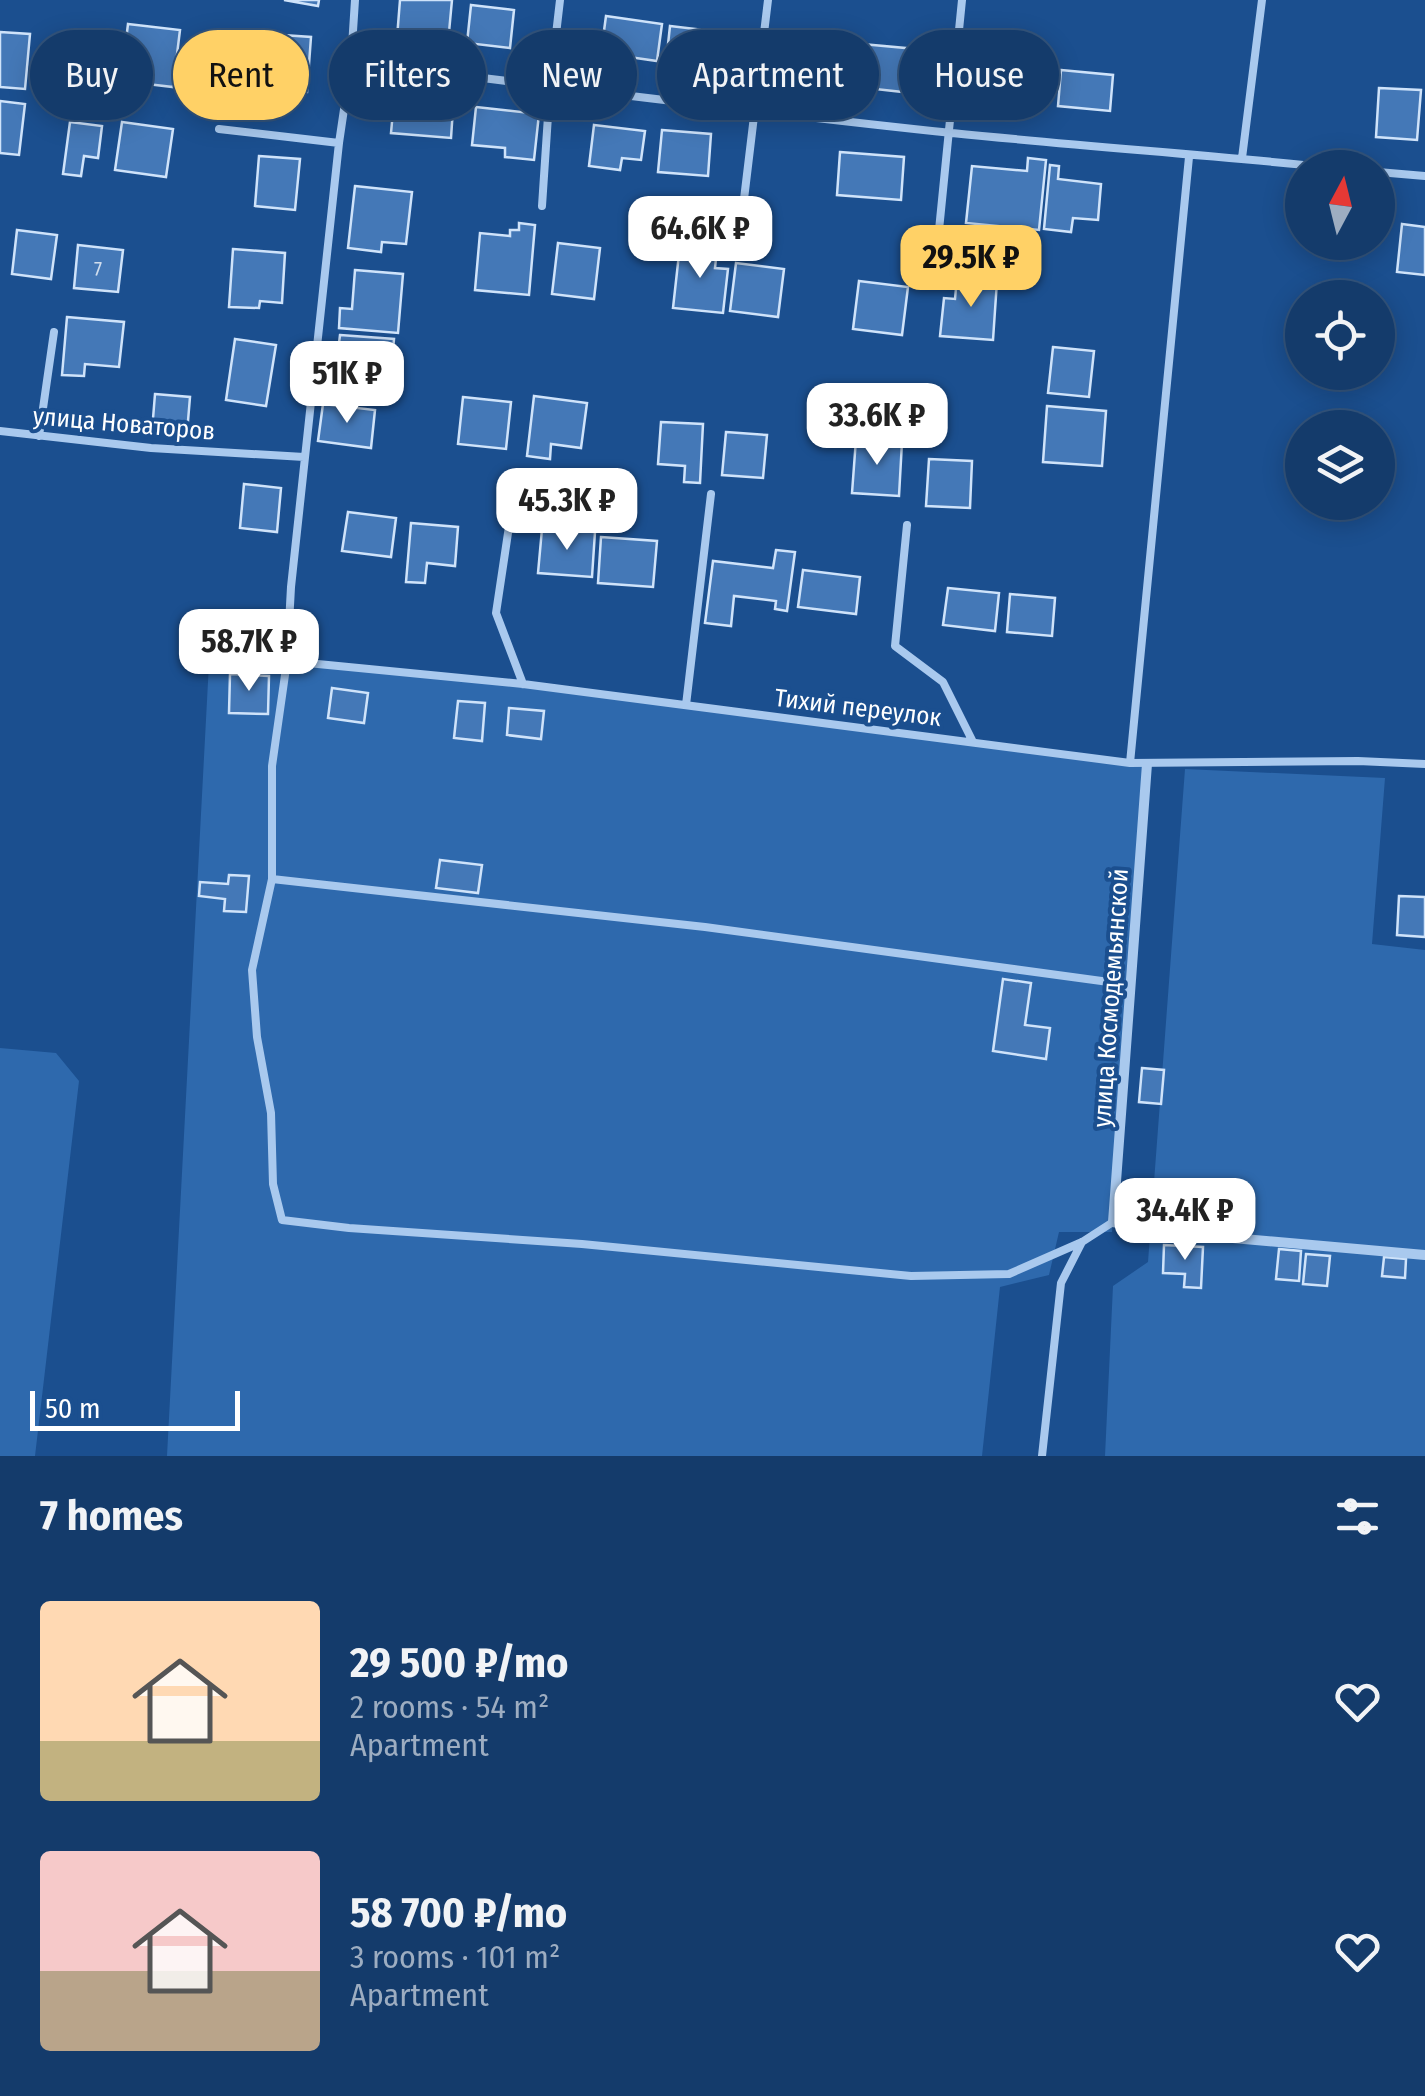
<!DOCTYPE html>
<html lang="en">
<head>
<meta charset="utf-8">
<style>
	:root { --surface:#143b6b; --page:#214673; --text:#f1f3f6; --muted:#9dadc1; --line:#33557e; --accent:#ffd166 }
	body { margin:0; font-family:"Fira Sans Condensed",sans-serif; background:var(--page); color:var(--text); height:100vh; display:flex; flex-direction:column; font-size:38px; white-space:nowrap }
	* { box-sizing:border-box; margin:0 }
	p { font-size:32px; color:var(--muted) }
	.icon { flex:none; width:55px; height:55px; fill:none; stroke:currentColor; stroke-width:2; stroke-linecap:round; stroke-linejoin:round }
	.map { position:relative; height:1456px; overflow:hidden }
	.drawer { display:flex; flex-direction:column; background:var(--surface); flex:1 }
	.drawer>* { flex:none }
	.hud { position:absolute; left:30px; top:30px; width:1365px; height:90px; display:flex; gap:20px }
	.needle { width:65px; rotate:7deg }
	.tools { position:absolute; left:1285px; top:150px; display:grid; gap:20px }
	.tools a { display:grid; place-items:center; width:110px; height:110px; border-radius:50%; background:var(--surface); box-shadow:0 5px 25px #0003,0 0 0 2px var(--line); font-size:50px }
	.scale { position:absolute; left:30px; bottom:25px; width:210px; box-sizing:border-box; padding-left:10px; border:5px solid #fff; border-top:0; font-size:28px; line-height:35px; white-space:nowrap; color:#fff; -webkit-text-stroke:8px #1b4f8f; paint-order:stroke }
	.price { position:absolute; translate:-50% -85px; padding:0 22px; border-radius:20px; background:#fff; color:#222; font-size:32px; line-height:65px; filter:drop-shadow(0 2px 5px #0008) }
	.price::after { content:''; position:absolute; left:50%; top:60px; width:30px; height:22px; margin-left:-15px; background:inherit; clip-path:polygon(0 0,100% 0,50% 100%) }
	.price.active { background:var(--accent); color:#111 }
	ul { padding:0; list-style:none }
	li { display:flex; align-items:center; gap:30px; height:250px; padding:0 40px }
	li span { display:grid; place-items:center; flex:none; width:280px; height:200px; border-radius:10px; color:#555 }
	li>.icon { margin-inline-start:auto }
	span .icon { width:120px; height:120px; fill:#fffc; stroke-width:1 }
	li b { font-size:42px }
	h2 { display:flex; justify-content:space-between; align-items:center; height:120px; padding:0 40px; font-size:42px }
	.pill { padding:0 35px; border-radius:45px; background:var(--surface); box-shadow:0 5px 25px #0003,0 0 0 2px var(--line); font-size:35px; line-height:90px }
	.pill.active { background:var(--accent); color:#111 }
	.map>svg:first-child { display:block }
	.green { fill:#2e69ad }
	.building { fill:#4478b7; stroke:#cfe3fa; stroke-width:2.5 }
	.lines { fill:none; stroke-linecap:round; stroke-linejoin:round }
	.lane { stroke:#a9c9ee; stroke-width:8 }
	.street { stroke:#a9c9ee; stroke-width:10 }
	.labels { text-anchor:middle; stroke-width:8; stroke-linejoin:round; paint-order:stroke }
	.number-label { font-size:20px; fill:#d0dded }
	.street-label { font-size:25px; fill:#fff; stroke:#1b4f8f }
</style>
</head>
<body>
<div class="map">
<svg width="1425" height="1456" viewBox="0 0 1425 1456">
	<rect width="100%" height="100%" fill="#1b4f8f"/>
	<!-- green -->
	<path class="green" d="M210 644 287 661 523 684 1147 764 1112 1232H1059L1049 1275 1000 1287 982 1456H167Z
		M1185 769 1385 778 1372 944 1425 950V1456H1105L1113 1286 1148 1262Z
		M0 1048 56 1053 79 1081 35 1456H0Z"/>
	<!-- building -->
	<path class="building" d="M284 0H319L318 6Z
		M400 0H452L448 43 397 38Z
		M471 5 514 10 510 48 467 43Z
		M606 16 662 24 657 61 601 53Z
		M128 24 180 30 173 87 121 81Z
		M670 26 713 31 709 68 666 63Z
		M0 32 30 34 25 89 0 87Z
		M268 34 311 37 307 92 265 89Z
		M802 40 844 44 841 82 799 78Z
		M862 44 916 49 912 93 857 87Z
		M1005 59 1037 61 1035 103 1005 101V114L982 113 984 73 1005 74Z
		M53 61 110 69 105 106 48 98Z
		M1061 70 1113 75 1110 111 1058 106Z
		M1379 88 1421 90 1417 140 1376 137Z
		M432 92 454 94 451 138 391 133 394 100 432 103Z
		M0 101 25 104 19 155 0 153Z
		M476 107 539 114 534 160 505 157V148L472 145Z
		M70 122 102 126 98 158 84 156 81 176 63 174Z
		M122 122 173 129 166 177 115 170Z
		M594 125 645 131 641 160 622 158 620 170 589 166Z
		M662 130 711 134 708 176 658 172Z
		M840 152 904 157 901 200 837 195Z
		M259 156 300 159 295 210 255 206Z
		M1028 158 1046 160 1039 230 966 223 972 166 1027 171Z
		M1050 165 1059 166 1058 179 1101 184 1098 220 1073 218 1071 232 1044 229Z
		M355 186 412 192 406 244 382 242 381 252 348 248Z
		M519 223 535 225 529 295 475 290 480 233 510 236V230H519Z
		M1402 224 1425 227V275L1397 272Z
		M17 230 57 235 51 279 12 274Z
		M558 243 600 248 594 299 552 294Z
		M78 245 123 250 118 292 74 288Z
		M680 245 717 249 715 268 728 269 723 313 673 308Z
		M233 249 285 253 282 303 260 301 259 308 229 307Z
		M736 263 784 269 778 317 730 311Z
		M355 270 403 274 398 333 339 328 340 308 352 309Z
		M957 278 997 281 993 340 940 336 944 298 955 299Z
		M859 281 908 287 902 335 853 329Z
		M67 317 124 322 119 367 85 364 84 376 62 375Z
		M340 335 394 339 390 386 346 382 349 343H339Z
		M235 339 276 345 266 406 226 400Z
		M1053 347 1094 351 1089 397 1048 393Z
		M155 394 190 397 187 433 152 431Z
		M534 396 587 403 581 448 551 444 550 459 527 456Z
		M463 397 511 402 506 449 458 444Z
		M323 404 375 410 371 448 318 441Z
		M1047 406 1106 411 1102 466 1043 462Z
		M661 422 703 424 700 483 684 482 685 466 658 464Z
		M726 432 767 435 763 478 722 475Z
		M856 439 902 442 899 496 852 493Z
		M929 459 972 461 970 508 926 506Z
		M244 484 281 488 277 532 240 528Z
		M348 512 396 518 391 557 342 551Z
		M411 523 458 527 455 566 427 563 425 583 406 582Z
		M542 529 595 532 592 577 538 573Z
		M601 537 657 541 653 587 598 583Z
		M776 550 795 552 787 611 775 609 776 601 734 596 731 626 705 623 713 561 773 568Z
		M803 570 860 577 856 614 798 607Z
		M948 588 999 593 995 631 943 625Z
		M1010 594 1055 598 1052 636 1007 632Z
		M230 674 269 676 268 714 229 713Z
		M332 688 368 693 364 723 328 718Z
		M458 701 485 703 482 741 454 738Z
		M509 708 544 711 541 739 507 735Z
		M440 860 482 865 478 893 436 888Z
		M229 875 249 876 246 912 224 911 225 899 199 896 200 882 228 884Z
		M1399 896 1425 897V937L1397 935Z
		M1003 979 1031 983 1025 1025 1050 1028 1046 1059 993 1051Z
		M1142 1068 1164 1070 1161 1104 1139 1102Z
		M1164 1245 1203 1247 1201 1288 1184 1287 1185 1274 1163 1273Z
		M1279 1249 1301 1251 1299 1281 1276 1279Z
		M1306 1254 1330 1256 1327 1286 1303 1284Z
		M1384 1257 1406 1259 1405 1278 1382 1276Z"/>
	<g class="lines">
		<!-- lane -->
		<path class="lane" d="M355 0 351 62 339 143 291 587 287 661 272 766V879L252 970 257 1037 271 1113 273 1184 282 1220 349 1228 582 1244 911 1276 1009 1274 1082 1242 1113 1222
			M351 62C551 86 752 112 952 133 1080 146 1208 155 1336 168
			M219 129 339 143
			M1242 158 1262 0
			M1378 172 1425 176
			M542 206 550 86 560 0
			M741 224 768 0
			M936 260 962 0
			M0 431 151 448 304 457
			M39 436 54 332
			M517 473 496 613 523 684
			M907 525 895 646 943 682 973 742
			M287 661 523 684 1130 763 1358 761 1425 764
			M686 705 711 494
			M1130 763 1189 157
			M272 879 705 927 1131 985
			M1042 1456 1061 1283 1082 1242"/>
		<!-- street -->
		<path class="street" d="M1147 764 1113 1222 1165 1232 1425 1255"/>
	</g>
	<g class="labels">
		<!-- number labels -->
		<g class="number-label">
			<text x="98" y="276">7</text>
		</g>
		<!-- street labels -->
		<g class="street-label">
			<text transform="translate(124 423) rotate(5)" y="9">улица Новаторов</text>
			<text transform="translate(858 707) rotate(7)" y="9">Тихий переулок</text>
			<text transform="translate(1110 998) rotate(-86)" y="9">улица Космодемьянской</text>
		</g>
	</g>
</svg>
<div class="tools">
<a><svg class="needle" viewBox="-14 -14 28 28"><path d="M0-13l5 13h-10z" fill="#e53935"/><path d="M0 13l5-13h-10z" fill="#9dadc1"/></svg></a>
<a><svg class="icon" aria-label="locate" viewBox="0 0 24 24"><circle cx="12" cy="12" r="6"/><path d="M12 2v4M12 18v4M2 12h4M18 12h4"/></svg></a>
<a><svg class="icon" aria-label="layers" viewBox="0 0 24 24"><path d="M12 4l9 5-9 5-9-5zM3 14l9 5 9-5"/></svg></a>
</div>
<div class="scale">50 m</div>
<b class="price" style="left:700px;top:281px">64.6K ₽</b>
<b class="price active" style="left:971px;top:310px">29.5K ₽</b>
<b class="price" style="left:347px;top:426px">51K ₽</b>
<b class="price" style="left:877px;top:468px">33.6K ₽</b>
<b class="price" style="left:567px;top:553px">45.3K ₽</b>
<b class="price" style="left:249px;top:694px">58.7K ₽</b>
<b class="price" style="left:1185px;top:1263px">34.4K ₽</b>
<div class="hud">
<a class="pill">Buy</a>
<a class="pill active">Rent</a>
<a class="pill">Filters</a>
<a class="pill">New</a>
<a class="pill">Apartment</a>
<a class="pill">House</a>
</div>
</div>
<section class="drawer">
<h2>7 homes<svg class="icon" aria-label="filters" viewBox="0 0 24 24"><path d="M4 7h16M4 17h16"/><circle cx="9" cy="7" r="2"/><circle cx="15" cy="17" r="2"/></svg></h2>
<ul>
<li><span style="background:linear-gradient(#ffd9b3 70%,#c2b280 0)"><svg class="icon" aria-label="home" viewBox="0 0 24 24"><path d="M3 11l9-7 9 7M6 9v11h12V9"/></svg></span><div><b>29 500 ₽/mo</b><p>2 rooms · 54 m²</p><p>Apartment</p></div><svg class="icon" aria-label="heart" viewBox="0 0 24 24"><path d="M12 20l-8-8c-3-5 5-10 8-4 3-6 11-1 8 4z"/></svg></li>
<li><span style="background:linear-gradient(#f6c9c9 60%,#b9a48a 0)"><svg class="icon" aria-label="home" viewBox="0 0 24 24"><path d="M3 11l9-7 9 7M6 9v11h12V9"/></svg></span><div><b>58 700 ₽/mo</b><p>3 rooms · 101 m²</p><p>Apartment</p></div><svg class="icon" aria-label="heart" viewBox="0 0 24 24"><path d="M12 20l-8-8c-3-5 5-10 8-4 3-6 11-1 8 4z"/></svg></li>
</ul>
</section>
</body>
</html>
